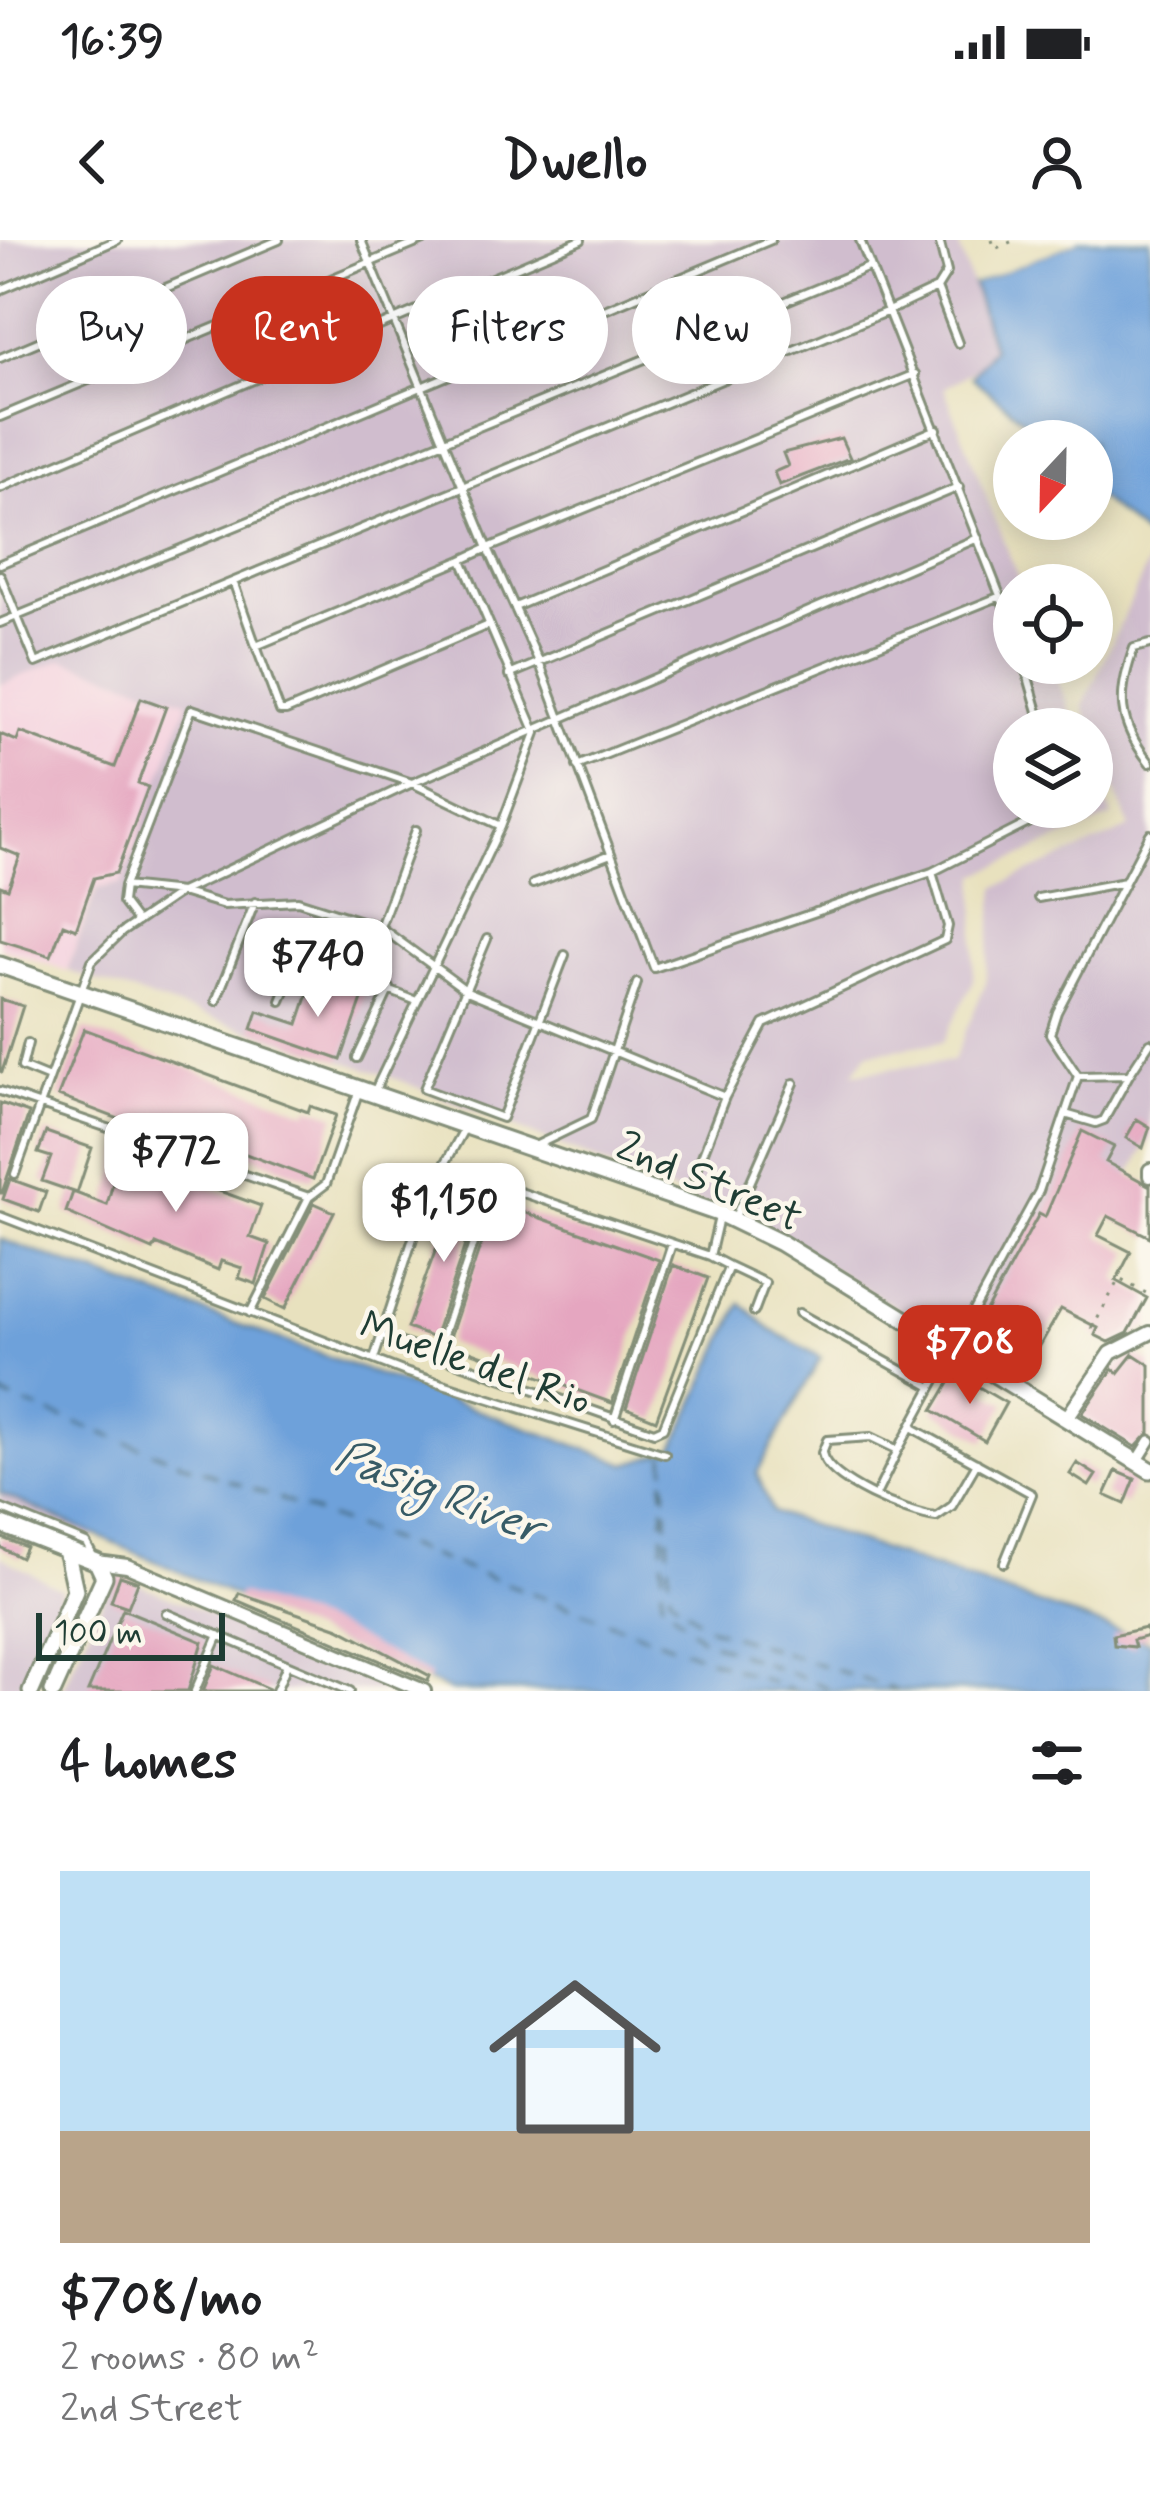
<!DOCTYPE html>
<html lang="en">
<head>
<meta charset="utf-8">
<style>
	:root { --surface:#fff; --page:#f2f2f2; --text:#202124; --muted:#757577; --line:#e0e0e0; --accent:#c8321e }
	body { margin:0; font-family:Mynerve,sans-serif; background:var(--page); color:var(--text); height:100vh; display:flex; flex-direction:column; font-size:45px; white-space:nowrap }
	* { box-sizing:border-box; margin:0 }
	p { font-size:39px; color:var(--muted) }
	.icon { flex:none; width:66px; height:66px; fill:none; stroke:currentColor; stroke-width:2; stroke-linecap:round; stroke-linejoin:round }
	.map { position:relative; height:1451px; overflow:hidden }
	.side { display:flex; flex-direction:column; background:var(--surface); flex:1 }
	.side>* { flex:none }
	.hud { position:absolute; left:36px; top:36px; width:1080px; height:108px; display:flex; gap:24px }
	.needle { width:78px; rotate:202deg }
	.tools { position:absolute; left:993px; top:180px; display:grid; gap:24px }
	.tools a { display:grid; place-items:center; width:120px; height:120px; border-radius:50%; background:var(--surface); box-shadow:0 6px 30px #0003; font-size:60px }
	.scale { position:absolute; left:36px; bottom:30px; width:189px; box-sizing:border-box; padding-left:12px; border:6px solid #1f3d34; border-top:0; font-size:33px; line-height:42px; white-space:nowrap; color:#1f3d34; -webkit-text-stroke:9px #fbf7ec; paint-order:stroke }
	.price { position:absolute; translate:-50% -102px; padding:0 27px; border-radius:24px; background:#fff; color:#222; font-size:39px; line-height:78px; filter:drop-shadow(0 3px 6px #0008) }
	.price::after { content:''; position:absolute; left:50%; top:72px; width:36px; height:27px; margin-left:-18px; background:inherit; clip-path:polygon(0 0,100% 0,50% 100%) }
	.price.current { background:var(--accent); color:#fff }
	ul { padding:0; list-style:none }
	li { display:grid; align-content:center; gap:24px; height:636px; padding:0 60px }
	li+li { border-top:3px solid var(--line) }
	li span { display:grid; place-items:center; height:372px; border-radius:0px; color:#555 }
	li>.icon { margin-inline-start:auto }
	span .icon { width:216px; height:216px; fill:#fffc; stroke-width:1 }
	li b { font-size:51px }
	h2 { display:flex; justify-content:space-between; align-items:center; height:144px; padding:0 60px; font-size:51px }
	.tag { padding:0 42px; border-radius:54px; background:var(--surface); box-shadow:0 6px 30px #0003; font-size:42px; line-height:108px }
	.tag.current { background:var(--accent); color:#fff }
	.status { display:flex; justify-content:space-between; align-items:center; height:84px; padding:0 60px; background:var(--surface); direction:ltr }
	.status svg { height:33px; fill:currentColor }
	header { display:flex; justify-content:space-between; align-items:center; height:156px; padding:0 60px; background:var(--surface); font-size:54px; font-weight:700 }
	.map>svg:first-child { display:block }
	.built { fill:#f4cfde }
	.industrial { fill:#d0bdce }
	.water { fill:#6ea1da; stroke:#466f87; stroke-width:3 }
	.pier { fill:#e8e1be }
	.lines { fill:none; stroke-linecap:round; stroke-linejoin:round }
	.ferry { stroke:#375b66; stroke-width:3; stroke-dasharray:15 12; stroke-linecap:butt }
	.building { fill:#e5a6c0 }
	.service-casing { stroke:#848f79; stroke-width:12 }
	.pedestrian-casing { stroke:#848f79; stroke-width:15 }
	.minor-casing { stroke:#848f79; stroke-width:18 }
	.tertiary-casing { stroke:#848f79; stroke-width:21 }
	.path { stroke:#848f79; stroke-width:3; stroke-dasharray:3 9; stroke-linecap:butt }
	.service { stroke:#fff; stroke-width:6 }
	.pedestrian { stroke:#fff; stroke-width:9 }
	.minor { stroke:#fff; stroke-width:12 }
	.tertiary { stroke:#fff; stroke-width:15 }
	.labels { text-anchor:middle; stroke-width:9; stroke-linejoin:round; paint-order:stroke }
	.street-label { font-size:42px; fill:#1f3d34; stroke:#fbf7ec }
	.water-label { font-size:45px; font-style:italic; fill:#375b66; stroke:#fbf7ec }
</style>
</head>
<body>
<div class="status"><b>16:39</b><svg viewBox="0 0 49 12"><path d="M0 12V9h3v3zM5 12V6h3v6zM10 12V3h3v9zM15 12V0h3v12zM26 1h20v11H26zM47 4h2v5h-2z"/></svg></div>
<header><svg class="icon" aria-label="back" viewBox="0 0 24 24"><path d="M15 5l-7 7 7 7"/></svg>Dwello<svg class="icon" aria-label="person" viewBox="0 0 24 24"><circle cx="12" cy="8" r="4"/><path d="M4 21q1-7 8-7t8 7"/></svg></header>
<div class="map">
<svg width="1150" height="1451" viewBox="0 0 1150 1451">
	<rect width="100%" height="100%" fill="#fbf7ec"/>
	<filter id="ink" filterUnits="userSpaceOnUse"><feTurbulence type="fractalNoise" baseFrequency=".00833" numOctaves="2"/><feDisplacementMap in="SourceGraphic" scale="24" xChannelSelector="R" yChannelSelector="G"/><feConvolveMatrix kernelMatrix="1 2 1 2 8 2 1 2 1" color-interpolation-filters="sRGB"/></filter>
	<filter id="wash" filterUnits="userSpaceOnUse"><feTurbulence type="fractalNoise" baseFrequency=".004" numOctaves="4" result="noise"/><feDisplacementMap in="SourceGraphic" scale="48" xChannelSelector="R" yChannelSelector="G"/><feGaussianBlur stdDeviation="2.7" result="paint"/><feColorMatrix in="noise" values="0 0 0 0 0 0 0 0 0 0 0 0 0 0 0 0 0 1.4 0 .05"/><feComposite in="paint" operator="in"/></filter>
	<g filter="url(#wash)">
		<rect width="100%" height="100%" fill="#e8e1be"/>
		<!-- built -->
		<path class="built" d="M62 418 189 460 122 643 96 649 67 731 0 708V445Z
			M1120 1041 1150 1057V1085L1120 1108 1092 1094Z
			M1131 1111 1150 1122V1195L1136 1218 1073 1174 1109 1124Z"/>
		<!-- industrial -->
		<path class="industrial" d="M0 0H957L993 108 983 124 944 148 1021 345H1014V423H1051L1077 489H1014V567H1092V527L1112 577 977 635 973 742 943 802 868 813 853 833 953 821 985 745 996 647 1130 588 1083 466 1150 319V898L1020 1143 772 992 389 836 67 731 97 649 122 643 188 461 62 419 0 445Z
			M0 1253 96 1294 82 1308 0 1276Z
			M0 1316 62 1350 20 1451H0Z
			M115 1334 391 1451H61Z"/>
		<!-- water -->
		<path class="water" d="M1080 0H1150V301L1092 252V201H1050L971 137 993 108 973 44Z
			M0 999 627 1224 673 1210 741 1063 771 1090 821 1117 757 1233 772 1272 1150 1402V1451H451L0 1253Z"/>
		<!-- pier -->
		<path class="pier" d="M1064 0H1080L973 44 971 39Z"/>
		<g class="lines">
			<!-- ferry -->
			<path class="ferry" d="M0 1155 795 1451
				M665 1215 670 1355 705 1386 898 1451
				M664 1239 662 1361 702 1399 837 1451"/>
		</g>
		<g id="blocks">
			<!-- building -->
			<path class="building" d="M841 198 850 218 779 245 774 232 788 226 783 213Z
				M141 458 166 467 138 543 148 547 116 633 94 638 76 689 63 684 51 716 0 700V646L8 649 20 616 0 608V494L17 501 20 492 115 527Z
				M314 736 364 754 341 820 252 789 258 771 298 784Z
				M0 759 23 766 2 832 0 831Z
				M84 789 308 872 310 866 336 875 313 939 168 885 166 891 145 889 58 856Z
				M0 863 29 873 2 953H0Z
				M1137 879 1150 887 1143 908 1126 898Z
				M1082 891 1114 907 1106 922 1150 946V997L1108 976 1098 995 1131 1012 1116 1041 1147 1058 1128 1093 1109 1102 1095 1095 1098 1088 1061 1069 1022 1137 968 1104 1039 974 1045 977Z
				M46 892 92 908 77 953 42 941 51 917 38 913Z
				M124 901 159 914 157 925 193 937 192 941 261 966 250 997 269 1004 256 1044 239 1038 242 1028 221 1021 218 1030 156 1004 153 1010 66 972 73 952 107 965Z
				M10 939 46 952 39 972 3 959Z
				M458 949 481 957 434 1098 407 1088Z
				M495 962 659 1020 612 1163 448 1103Z
				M314 963 334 972 285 1069 265 1059Z
				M673 1025 708 1038 656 1180 626 1168Z
				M1133 1114 1150 1125V1192L1136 1207 1082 1174 1113 1129 1118 1133Z
				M955 1133 1006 1163 985 1201 933 1170Z
				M1077 1223 1096 1235 1089 1246 1070 1234Z
				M1116 1231 1135 1239 1125 1264 1105 1255Z
				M0 1297 26 1307 21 1318 0 1307Z
				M120 1336 138 1342 128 1367 111 1361Z
				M239 1353 339 1388 430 1436 428 1441 236 1360Z
				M123 1369 203 1402 188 1451H88Z
				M1146 1388 1148 1396 1133 1400 1135 1407 1114 1405 1113 1395Z
				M214 1425 269 1449V1451H203Z"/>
		</g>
	</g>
	<g filter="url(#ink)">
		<use href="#blocks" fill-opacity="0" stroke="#848f79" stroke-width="3"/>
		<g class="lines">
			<!-- service casing -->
			<g class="service-casing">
				<path id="service" d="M361 0 488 308 462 320 536 493
					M860 0 1014 391
					M937 48 958 103
					M0 50 117 0
					M0 118 279 0
					M915 134 488 308 539 422 654 728 932 632
					M0 177 424 0
					M0 248 581 0
					M0 324 771 0
					M0 335 36 423 886 72 937 48 947 32 939 0
					M234 344 256 406 462 320
					M515 367 937 189
					M0 383 869 27
					M1150 404 1134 408C1117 455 1117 482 1150 523
					M256 406 280 471H286L488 385
					M1024 423 1043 489
					M509 435 959 247
					M577 526 1001 356
					M533 644 611 614
					M124 646 181 652 224 665 298 661 380 687 467 751 725 857 764 784 945 700 948 686 932 632 1060 567
					M1038 658 1125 642
					M137 682 122 662 124 646 192 469 412 543 501 586
					M380 687 416 590
					M487 699 424 849 502 878 565 715
					M216 761 255 662
					M281 761 296 724 306 718 414 760
					M28 803 22 827 49 838
					M357 818 390 748
					M1078 836 1129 835 1150 803
					M375 850 501 586 536 493
					M0 851 309 957
					M1065 874 1096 883 1104 880 1129 835
					M535 906 591 879 637 743
					M446 927 710 1016
					M15 934 92 721 122 692 181 652 412 543 978 298
					M694 937 725 857
					M0 976 408 1133 665 1214
					M735 977 794 843
					M729 1026 765 1043 754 1072
					M250 1073 309 957 326 944 358 853
					M799 1073 932 1147
					M382 1096 654 1192 663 1188 729 1026 710 1016 719 977
					M436 1116 493 943
					M374 1119 425 961 464 889
					M614 1180 672 1004
					M911 1187 1032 1254 1004 1323
					M977 1223 952 1266 936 1277C908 1274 827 1241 822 1213L827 1200 871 1197 898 1210 1039 951 1078 836 1050 794 1057 772 1150 594
					M876 1255 898 1210
					M0 1268 86 1303 92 1314
					M166 1373 350 1451
					M195 1451 219 1395
					M276 1451 286 1427"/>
			</g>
			<!-- pedestrian casing -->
			<g class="pedestrian-casing">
				<path id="pedestrian" d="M1137 1222 1150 1201"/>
			</g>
			<!-- minor casing -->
			<g class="minor-casing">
				<path id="minor" d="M1150 930V936
					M1066 1179 1111 1113 1150 1093
					M97 1322 127 1326 424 1451"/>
			</g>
			<!-- tertiary casing -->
			<g class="tertiary-casing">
				<path id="tertiary" d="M0 725 721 974 781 1003 1150 1230
					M0 1284 97 1322
					M31 1451 75 1350 66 1310
					M53 1451 104 1337 97 1322"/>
			</g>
			<!-- path -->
			<path class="path" d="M992 0 995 9 1015 0
				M1092 1089 1119 1039 1150 1055"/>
			<!-- service -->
			<use href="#service" class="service"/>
			<!-- pedestrian -->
			<use href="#pedestrian" class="pedestrian"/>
			<!-- minor -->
			<use href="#minor" class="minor"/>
			<!-- tertiary -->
			<use href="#tertiary" class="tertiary"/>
		</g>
	</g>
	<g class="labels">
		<!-- street labels -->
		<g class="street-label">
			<text transform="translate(710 940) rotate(23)" y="15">2nd Street</text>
			<text transform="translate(476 1121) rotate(19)" y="15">Muelle del Rio</text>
		</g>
		<!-- water labels -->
		<g class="water-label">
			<text transform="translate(440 1250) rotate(21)" y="16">Pasig River</text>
		</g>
	</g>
</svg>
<div class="tools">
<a><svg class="needle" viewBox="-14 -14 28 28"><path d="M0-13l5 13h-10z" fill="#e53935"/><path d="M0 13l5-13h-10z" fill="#757577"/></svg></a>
<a><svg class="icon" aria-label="locate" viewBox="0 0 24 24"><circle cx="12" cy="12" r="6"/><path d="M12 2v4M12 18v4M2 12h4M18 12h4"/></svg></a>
<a><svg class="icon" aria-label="layers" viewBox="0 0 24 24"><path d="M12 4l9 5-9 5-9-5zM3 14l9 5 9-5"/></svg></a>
</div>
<div class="scale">100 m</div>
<b class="price" style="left:318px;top:780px">$740</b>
<b class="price" style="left:176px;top:975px">$772</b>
<b class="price" style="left:444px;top:1025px">$1,150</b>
<b class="price current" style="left:970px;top:1167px">$708</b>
<div class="hud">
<a class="tag">Buy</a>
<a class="tag current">Rent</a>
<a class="tag">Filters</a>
<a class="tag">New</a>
</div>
</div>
<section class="side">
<h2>4 homes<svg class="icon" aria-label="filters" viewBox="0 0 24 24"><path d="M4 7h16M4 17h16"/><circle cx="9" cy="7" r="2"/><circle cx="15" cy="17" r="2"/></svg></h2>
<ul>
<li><span style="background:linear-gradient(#bfe0f5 70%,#b9a48a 0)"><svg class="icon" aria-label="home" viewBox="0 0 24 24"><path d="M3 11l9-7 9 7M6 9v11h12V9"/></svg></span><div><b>$708/mo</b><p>2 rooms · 80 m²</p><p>2nd Street</p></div></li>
</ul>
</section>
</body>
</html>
